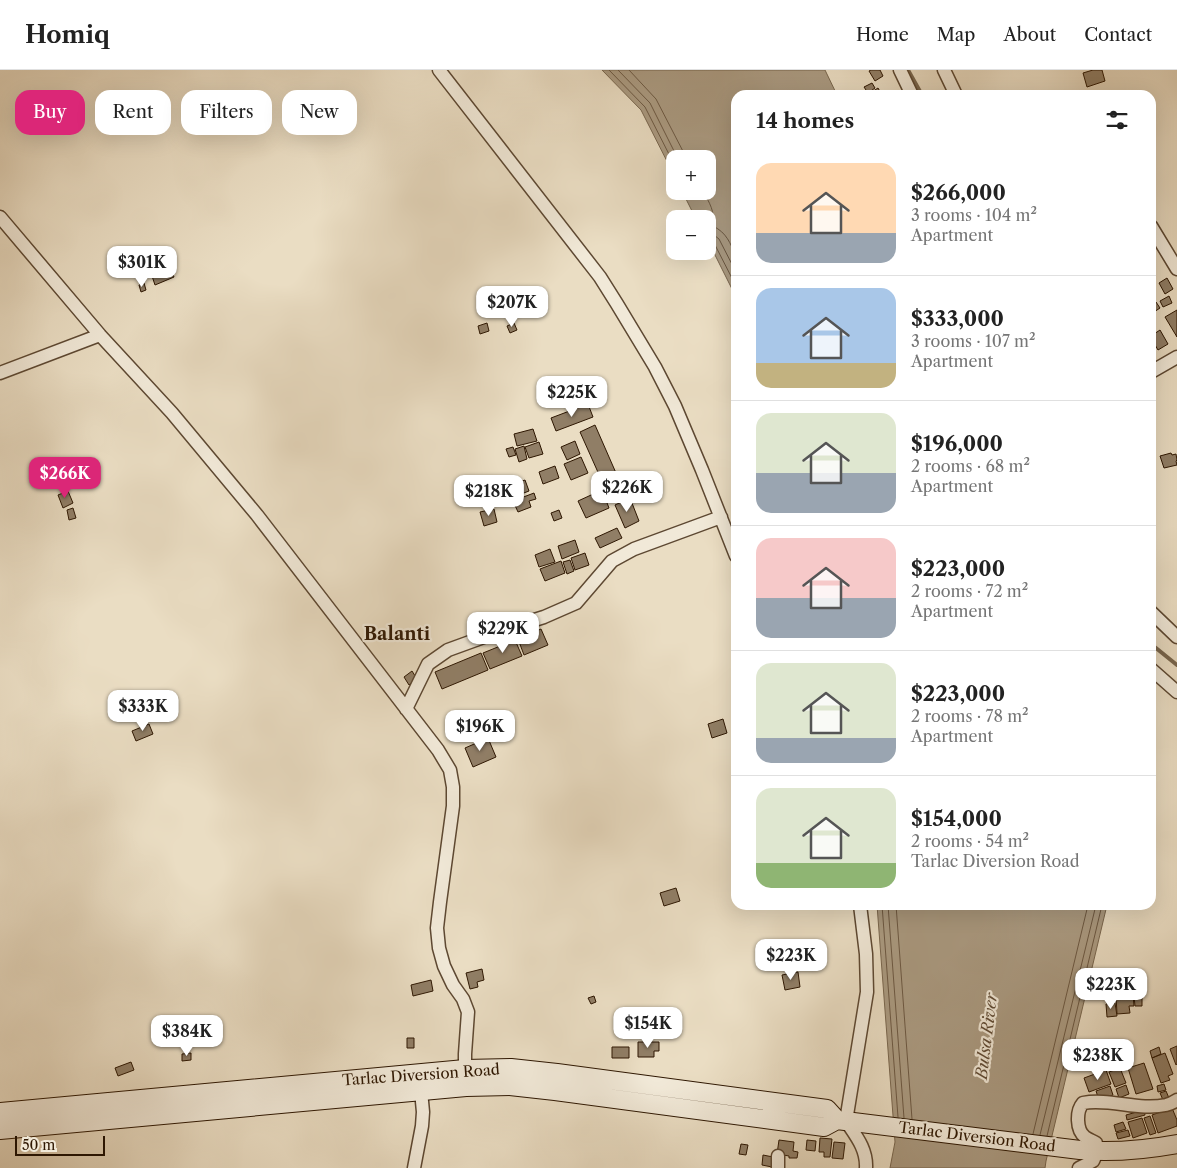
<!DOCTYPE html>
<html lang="en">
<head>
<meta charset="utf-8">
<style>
	:root { --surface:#fff; --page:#f6f6f6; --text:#222; --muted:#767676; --line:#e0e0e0; --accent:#db2777 }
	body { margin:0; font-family:"Libre Caslon Text",serif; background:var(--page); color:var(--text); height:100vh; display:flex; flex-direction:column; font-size:19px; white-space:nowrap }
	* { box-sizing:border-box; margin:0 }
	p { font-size:16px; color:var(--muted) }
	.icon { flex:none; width:28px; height:28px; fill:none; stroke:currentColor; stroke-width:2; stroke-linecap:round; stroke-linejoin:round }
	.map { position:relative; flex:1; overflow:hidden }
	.side { position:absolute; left:731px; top:20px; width:425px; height:820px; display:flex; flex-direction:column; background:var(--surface); border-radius:15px; box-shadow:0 5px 20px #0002 }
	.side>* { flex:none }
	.top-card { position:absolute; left:15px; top:20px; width:475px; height:45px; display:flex; gap:10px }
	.controls { position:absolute; left:666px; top:80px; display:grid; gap:10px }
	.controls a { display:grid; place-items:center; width:50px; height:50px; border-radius:10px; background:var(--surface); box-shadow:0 5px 20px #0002; font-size:25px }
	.scale { position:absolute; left:15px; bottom:12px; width:90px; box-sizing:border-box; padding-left:5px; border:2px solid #2e1702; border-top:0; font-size:14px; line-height:18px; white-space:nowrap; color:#2e1702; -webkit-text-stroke:4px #f1e9d8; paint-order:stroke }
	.price { position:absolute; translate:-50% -42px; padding:0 11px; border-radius:10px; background:#fff; color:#222; font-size:16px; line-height:32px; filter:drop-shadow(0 1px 2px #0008) }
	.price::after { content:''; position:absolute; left:50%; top:30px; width:15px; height:11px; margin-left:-8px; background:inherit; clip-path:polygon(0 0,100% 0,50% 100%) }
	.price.current { background:var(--accent); color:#fff }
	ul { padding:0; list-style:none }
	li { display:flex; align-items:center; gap:15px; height:125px; padding:0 25px }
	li+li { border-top:1px solid var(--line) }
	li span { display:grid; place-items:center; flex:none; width:140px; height:100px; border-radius:15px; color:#555 }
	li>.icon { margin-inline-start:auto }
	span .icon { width:60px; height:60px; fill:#fffc; stroke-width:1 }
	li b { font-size:21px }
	h2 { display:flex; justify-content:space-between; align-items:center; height:60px; padding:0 25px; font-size:21px }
	.chip { padding:0 18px; border-radius:15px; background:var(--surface); box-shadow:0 5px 20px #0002; font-size:18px; line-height:45px }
	.chip.current { background:var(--accent); color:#fff }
	header { display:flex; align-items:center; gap:30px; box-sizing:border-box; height:70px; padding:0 25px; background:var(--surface); border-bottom:1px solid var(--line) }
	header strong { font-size:24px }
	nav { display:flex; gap:28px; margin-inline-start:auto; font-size:18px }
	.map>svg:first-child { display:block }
	.water { fill:#aa9a81; stroke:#78664e }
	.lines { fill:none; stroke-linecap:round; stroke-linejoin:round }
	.shore { stroke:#6c5842; stroke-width:1 }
	.stream { stroke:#78664e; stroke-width:4 }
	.building { fill:#907e66; stroke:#2e1702 }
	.minor-casing { stroke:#5d4832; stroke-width:15 }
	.secondary-casing { stroke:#2e1702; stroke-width:20 }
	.minor { stroke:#f1e9d8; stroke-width:12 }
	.secondary { stroke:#f1e9d8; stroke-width:18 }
	.labels { text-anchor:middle; stroke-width:4.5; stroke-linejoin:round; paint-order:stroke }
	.street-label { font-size:15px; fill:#2e1702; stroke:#f1e9d8 }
	.water-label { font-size:16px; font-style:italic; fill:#604b35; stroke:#f1e9d8 }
	.quarter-label { font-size:18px; font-weight:bold; fill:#2e1702; stroke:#f1e9d8 }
</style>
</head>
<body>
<header>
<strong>Homiq</strong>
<nav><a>Home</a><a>Map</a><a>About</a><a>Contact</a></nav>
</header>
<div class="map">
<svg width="1177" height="1098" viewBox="0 0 1177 1098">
	<rect width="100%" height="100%" fill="#eaddc3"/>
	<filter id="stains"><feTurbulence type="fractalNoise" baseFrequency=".004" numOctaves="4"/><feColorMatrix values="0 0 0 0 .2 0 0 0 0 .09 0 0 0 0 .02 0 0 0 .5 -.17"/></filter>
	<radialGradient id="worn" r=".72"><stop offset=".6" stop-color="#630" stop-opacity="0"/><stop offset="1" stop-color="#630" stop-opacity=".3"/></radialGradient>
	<!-- water -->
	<path class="water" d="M602 0H825L837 25H736V227L708 171V149H696L682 121H708V89H675V107L641 40Z
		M877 835H1107L1046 1091 1045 1098H890L895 1072Z"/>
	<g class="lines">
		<!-- shore -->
		<path class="shore" d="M609 0 645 37 675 96
			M618 0 650 33 678 89
			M629 0 656 29 687 89
			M703 121C710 134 715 141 713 156 727 163 730 173 736 186
			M708 164 714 165 719 169 736 202
			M708 170H712L714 173 736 216
			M882 835 898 1047
			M888 835 904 1048
			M896 835 912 1049
			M1033 1064 1088 835
			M1040 1065 1096 835
			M1047 1066 1102 835"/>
		<!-- stream -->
		<path class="stream" d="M908 0 922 25
			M1151 574 1177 595"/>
	</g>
	<!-- building -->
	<path class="building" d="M871 0H880L883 6 875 11 869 1Z
		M1093 0H1102L1105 11 1087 17 1083 3Z
		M872 13 875 18 868 23 864 17Z
		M878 18 882 25H867Z
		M168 192 174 207 155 215 150 200Z
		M1167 208 1173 219 1165 224 1159 213Z
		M144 213 146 220 141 222 139 215Z
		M1169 226 1172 233 1163 237 1160 231Z
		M1156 232 1160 238 1154 242 1151 235Z
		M521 236 523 241 516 245 513 239Z
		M1177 240V267L1165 247Z
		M487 253 489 261 480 264 478 256Z
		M514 253 517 260 510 263 507 256Z
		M1160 260 1168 274 1158 280 1151 268V266Z
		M588 334 593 347 556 361 551 348Z
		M595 355 616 403 601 409 580 362Z
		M533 359 537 371 517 376 514 364Z
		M575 371 580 384 567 390 561 377Z
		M539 372 543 384 529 388 525 377Z
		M524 376 527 389 519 392 515 379Z
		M513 377 516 385 509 387 506 379Z
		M1171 383 1172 385 1176 384 1177 390 1176 391 1177 395 1164 398 1160 386Z
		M581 387 588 403 571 410 564 394Z
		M555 396 559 408 543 414 539 402Z
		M620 402 629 422 610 430 602 410Z
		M525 410 529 421 516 426 512 415Z
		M602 420 609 438 586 448 578 431Z
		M68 421 73 433 63 438 58 425Z
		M534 423 536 429 529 431 531 437 518 442 513 431Z
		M630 428 639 451 625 458 615 435Z
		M73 438 76 448 69 450 67 440Z
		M494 439 497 452 484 456 480 442Z
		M559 440 562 448 554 451 551 443Z
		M617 458 622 468 600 478 595 468Z
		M575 470 579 482 562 489 558 476Z
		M550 479 555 492 539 497 535 485Z
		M585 483 589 495 575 500 571 488Z
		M570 490 574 501 567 504 563 492Z
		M561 491 565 503 545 511 540 499Z
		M541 559 548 575 524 585 518 569Z
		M515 570 522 586 490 599 483 583Z
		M481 583 488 600 442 619 435 602Z
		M412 601 417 609 409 615 404 607Z
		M723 649 727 663 712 668 708 654Z
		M149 654 153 664 136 671 132 661Z
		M488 668 496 687 473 697 465 678Z
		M676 818 680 831 664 836 660 823Z
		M482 899 484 910 477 912 478 917 470 919 466 903Z
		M798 902 800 917 785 920 782 905Z
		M431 910 433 921 413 926 411 915Z
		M1133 925 1134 936H1129L1130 943 1117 944 1116 926Z
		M1142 925V936H1135L1134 926Z
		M594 926 596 932 591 934 588 928Z
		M1115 933 1117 946 1107 947 1106 934Z
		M407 968H414V978H407Z
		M638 972H659V981H654V987H638Z
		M1177 976V994L1176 995 1170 979Z
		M612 977H629V988H612Z
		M1159 977 1161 984 1152 988 1150 981Z
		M1127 980 1130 992 1122 995 1119 983Z
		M191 983V990L182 991V984Z
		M1165 983 1173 1004 1168 1006 1170 1010 1161 1013 1152 988Z
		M131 992 134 1000 118 1006 115 998Z
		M1144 993 1153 1019 1136 1024 1128 998Z
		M1120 998 1126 1013 1115 1017 1109 1002Z
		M1106 1000 1111 1014 1089 1022 1084 1008Z
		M1164 1014 1166 1020 1158 1022 1157 1016Z
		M1126 1015 1129 1024 1119 1028 1116 1019Z
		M1110 1016 1113 1025 1099 1030 1096 1021Z
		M1166 1021 1169 1028 1163 1030 1160 1023Z
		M1172 1038 1177 1050V1056L1158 1063 1152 1045Z
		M1144 1040 1145 1045 1127 1050 1126 1045Z
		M1150 1046 1156 1063 1150 1065 1144 1048Z
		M1142 1048 1147 1063 1133 1068 1128 1052Z
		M1123 1052 1126 1059 1116 1062 1114 1055Z
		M1128 1060 1130 1066 1118 1069 1116 1063Z
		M820 1068 832 1069 830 1087H824V1082H819Z
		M779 1070 794 1072 793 1081 798 1082 797 1088H789V1086L777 1084Z
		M807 1070 816 1071 815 1081 806 1080Z
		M834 1072 845 1073 843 1089 832 1088Z
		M741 1074 748 1075 746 1085 739 1084Z
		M763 1085 773 1087 772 1097 762 1095Z"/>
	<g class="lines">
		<!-- minor casing -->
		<g class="minor-casing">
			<path id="minor" d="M439 0 600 207 617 234 655 297 675 336 702 400 736 486
				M900 0 912 25
				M944 0 956 25
				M0 147 100 265 172 343 257 445 438 680 450 700 453 717V736L440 832 437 858 439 878 444 896 453 915 463 929 468 942 465 984V999
				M1151 156 1177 199
				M1151 302 1177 287
				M0 303 100 265
				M1151 542 1177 567
				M1151 599 1177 622
				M406 639 428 594 448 580 503 560 544 547 576 533 612 491 634 479 721 447
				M860 835 866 884 867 922 846 1051C856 1066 867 1079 866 1098
				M778 1086V1098
				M414 1098 422 1056 423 1042 421 1021
				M1079 1098 1093 1091 1097 1082 1096 1073C1093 1071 1089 1070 1085 1067 1076 1060 1076 1041 1083 1033 1110 1028 1139 1041 1166 1035 1170 1034 1174 1032 1177 1030"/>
		</g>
		<!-- secondary casing -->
		<g class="secondary-casing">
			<path id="secondary" d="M0 1042 465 999 511 998 557 1003 827 1039 837 1050
				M0 1060 466 1017 510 1016 555 1021 824 1057 837 1050 1080 1080C1113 1083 1144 1080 1177 1074"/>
		</g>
		<!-- minor -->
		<use href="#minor" class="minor"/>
		<!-- secondary -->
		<use href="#secondary" class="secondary"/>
	</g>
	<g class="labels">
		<!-- street labels -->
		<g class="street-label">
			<text transform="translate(421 1005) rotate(-4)" y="5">Tarlac Diversion Road</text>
			<text transform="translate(977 1067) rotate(7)" y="5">Tarlac Diversion Road</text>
		</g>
		<!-- water labels -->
		<g class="water-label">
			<text transform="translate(986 966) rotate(-83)" y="6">Bulsa River</text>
		</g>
		<!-- quarter labels -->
		<g class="quarter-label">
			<text x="397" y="570">Balanti</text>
		</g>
	</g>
	<rect width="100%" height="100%" filter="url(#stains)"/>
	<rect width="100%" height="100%" fill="url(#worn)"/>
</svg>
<div class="controls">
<a>+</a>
<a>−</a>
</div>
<div class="scale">50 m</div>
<b class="price" style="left:142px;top:218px">$301K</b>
<b class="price" style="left:512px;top:258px">$207K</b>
<b class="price" style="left:572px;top:348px">$225K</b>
<b class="price current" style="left:65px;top:429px">$266K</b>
<b class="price" style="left:627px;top:443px">$226K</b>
<b class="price" style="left:489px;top:447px">$218K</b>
<b class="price" style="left:503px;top:584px">$229K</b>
<b class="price" style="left:143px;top:662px">$333K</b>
<b class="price" style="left:480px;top:682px">$196K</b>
<b class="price" style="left:791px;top:911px">$223K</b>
<b class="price" style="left:1111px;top:940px">$223K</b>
<b class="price" style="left:648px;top:979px">$154K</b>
<b class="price" style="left:187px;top:987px">$384K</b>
<b class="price" style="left:1098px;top:1011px">$238K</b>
<div class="top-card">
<a class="chip current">Buy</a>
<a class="chip">Rent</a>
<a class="chip">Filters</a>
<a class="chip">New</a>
</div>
<section class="side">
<h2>14 homes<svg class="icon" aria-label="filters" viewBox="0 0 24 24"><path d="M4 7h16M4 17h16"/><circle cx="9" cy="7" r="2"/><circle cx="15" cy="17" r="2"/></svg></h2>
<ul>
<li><span style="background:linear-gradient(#ffd9b3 70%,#9aa5b1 0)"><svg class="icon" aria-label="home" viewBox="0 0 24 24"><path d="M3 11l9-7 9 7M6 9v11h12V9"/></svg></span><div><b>$266,000</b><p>3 rooms · 104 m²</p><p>Apartment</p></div></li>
<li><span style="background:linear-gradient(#a9c7e8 75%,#c2b280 0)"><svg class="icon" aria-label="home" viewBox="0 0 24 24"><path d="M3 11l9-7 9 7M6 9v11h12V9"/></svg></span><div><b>$333,000</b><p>3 rooms · 107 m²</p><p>Apartment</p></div></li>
<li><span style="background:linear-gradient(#dfe7d0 60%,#9aa5b1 0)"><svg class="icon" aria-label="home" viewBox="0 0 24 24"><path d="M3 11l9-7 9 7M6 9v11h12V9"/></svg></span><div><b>$196,000</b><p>2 rooms · 68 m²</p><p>Apartment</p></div></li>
<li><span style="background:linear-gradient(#f6c9c9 60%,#9aa5b1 0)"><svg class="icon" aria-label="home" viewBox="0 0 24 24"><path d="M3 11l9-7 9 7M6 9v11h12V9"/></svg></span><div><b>$223,000</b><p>2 rooms · 72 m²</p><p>Apartment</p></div></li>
<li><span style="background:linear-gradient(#dfe7d0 75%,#9aa5b1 0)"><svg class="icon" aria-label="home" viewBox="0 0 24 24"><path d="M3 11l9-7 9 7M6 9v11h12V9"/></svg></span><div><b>$223,000</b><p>2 rooms · 78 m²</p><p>Apartment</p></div></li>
<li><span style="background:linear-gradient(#dfe7d0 75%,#8fb573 0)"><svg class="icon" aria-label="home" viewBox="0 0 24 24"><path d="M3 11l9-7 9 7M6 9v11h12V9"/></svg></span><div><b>$154,000</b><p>2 rooms · 54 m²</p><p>Tarlac Diversion Road</p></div></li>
</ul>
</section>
</div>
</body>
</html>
